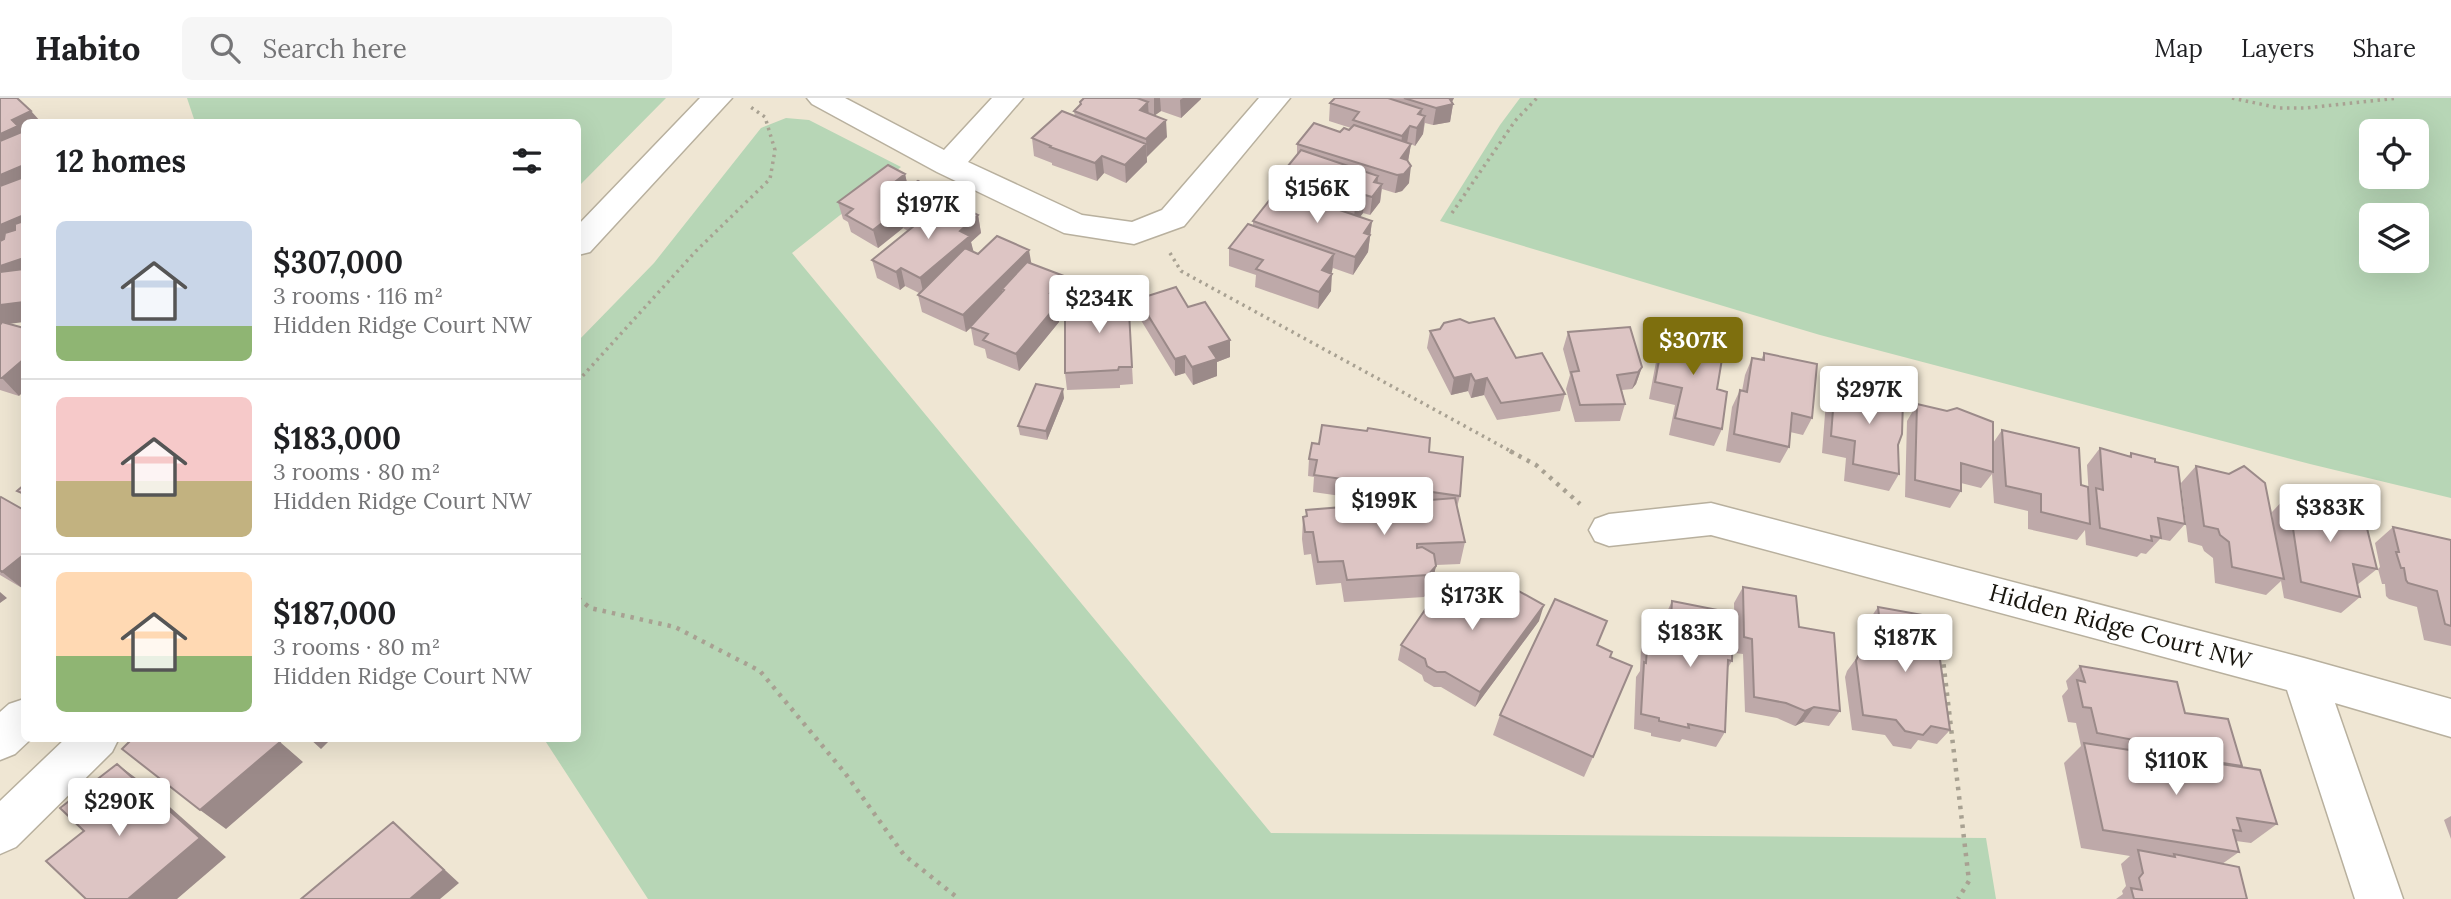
<!DOCTYPE html>
<html lang="en">
<head>
<meta charset="utf-8">
<style>
	:root { --surface:#fff; --page:#f6f6f6; --text:#202124; --muted:#757577; --line:#e0e0e0; --accent:#7e6f0e }
	body { margin:0; font-family:Lora,serif; background:var(--page); color:var(--text); height:100vh; display:flex; flex-direction:column; font-size:26px; white-space:nowrap }
	* { box-sizing:border-box; margin:0 }
	p { font-size:23px; color:var(--muted) }
	.icon { flex:none; width:38px; height:38px; fill:none; stroke:currentColor; stroke-width:2; stroke-linecap:round; stroke-linejoin:round }
	.map { position:relative; flex:1; overflow:hidden }
	.drawer { position:absolute; left:21px; top:21px; width:560px; height:623px; display:flex; flex-direction:column; background:var(--surface); border-radius:10px; box-shadow:0 7px 28px #0002 }
	.drawer>* { flex:none }
	.tools { position:absolute; left:2359px; top:21px; display:grid; gap:14px }
	.tools a { display:grid; place-items:center; width:70px; height:70px; border-radius:10px; background:var(--surface); box-shadow:0 7px 28px #0002; font-size:35px }
	.price { position:absolute; translate:-50% -60px; padding:0 16px; border-radius:7px; background:#fff; color:#222; font-size:23px; line-height:46px; filter:drop-shadow(0 2px 4px #0008) }
	.price::after { content:''; position:absolute; left:50%; top:42px; width:21px; height:16px; margin-left:-10px; background:inherit; clip-path:polygon(0 0,100% 0,50% 100%) }
	.price.active { background:var(--accent); color:#fff }
	ul { padding:0; list-style:none }
	li { display:flex; align-items:center; gap:21px; height:175px; padding:0 35px }
	li+li { border-top:2px solid var(--line) }
	li span { display:grid; place-items:center; flex:none; width:196px; height:140px; border-radius:10px; color:#555 }
	li>.icon { margin-inline-start:auto }
	span .icon { width:84px; height:84px; fill:#fffc; stroke-width:1 }
	li b { font-size:30px }
	h2 { display:flex; justify-content:space-between; align-items:center; height:84px; padding:0 35px; font-size:30px }
	header { display:flex; align-items:center; gap:42px; box-sizing:border-box; height:98px; padding:0 35px; background:var(--surface); border-bottom:2px solid var(--line) }
	header strong { font-size:33px }
	nav { display:flex; gap:38px; margin-inline-start:auto; font-size:24px }
	.search { width:490px; height:63px; background:var(--page); display:flex; align-items:center; gap:18px; box-sizing:border-box; padding:0 24px; border-radius:10px; color:var(--muted); font-size:26px }
	.map>svg:first-child { display:block }
	.green { fill:#b7d6b6; fill-rule:evenodd }
	.lines { fill:none; stroke-linecap:round; stroke-linejoin:round }
	.minor-casing { stroke:#b8b09e; stroke-width:3 }
	.path-far1 { stroke:#a8a192; stroke-width:3.5; stroke-dasharray:2.5 4.5; stroke-linecap:butt }
	.path { stroke:#a8a192; stroke-width:4.5; stroke-dasharray:3.5 6; stroke-linecap:butt }
	.minor { fill:#fff; fill-rule:evenodd }
	.wall { fill:#bea9a9 }
	.shaded-wall { fill:#9b8a89 }
	.building { fill:#ddc5c4; stroke:#9b8a89; stroke-width:2 }
	.labels { text-anchor:middle; stroke-width:6; stroke-linejoin:round; paint-order:stroke }
	.street-label { font-size:24px; fill:#18150e; stroke:#fff }
</style>
</head>
<body>
<header>
<strong>Habito</strong>
<div class="search"><svg class="icon" aria-label="search" viewBox="0 0 24 24"><circle cx="10" cy="10" r="6"/><path d="M15 15l6 6"/></svg>Search here</div>
<nav><a>Map</a><a>Layers</a><a>Share</a></nav>
</header>
<div class="map">
<svg width="2451" height="801" viewBox="0 0 2451 801">
	<rect width="100%" height="100%" fill="#efe6d3"/>
	<!-- green -->
	<path class="green" d="M187 0H666L578 89V24H195Z
		M1520 0H2451V400L2310 366 1820 237 1440 123 1500 27ZM2371 33H2417V79H2371ZM2417 117V163H2371V117Z
		M786 20 809 22 901 69 792 155 1271 735 1986 740 1996 801H648L544 641 578 640V243L654 165 761 30Z"/>
	<g class="lines">
		<!-- minor casing -->
		<g class="minor-casing">
			<path id="minor" d="M700 0H732L590 154 578 157V127Z
				M807 0H845L944 52 992 0H1023L968 64 1082 117 1132 124 1162 112 1259 0H1290L1184 128 1134 146 1064 135 937 74 812 6Z
				M1711 405 2304 560 2451 601V639L2335 605 2403 801H2355L2287 592 1711 437 1609 448 1595 443 1589 432 1595 421 1609 416Z
				M24 601V640H32L15 656 0 662V614L9 606Z
				M66 640H119L112 654 16 749 0 756V703Z"/>
		</g>
		<!-- path-far1 -->
		<path class="path-far1" d="M2232 0 2279 10H2306L2398 0
			M1452 115 1515 23 1537 0
			M1170 155 1181 173 1514 355
			M578 283 696 153 770 81 775 52 765 19 749 8"/>
		<!-- path -->
		<path class="path" d="M1510 353 1536 367 1580 406
			M578 500 590 510 675 529 760 573 845 675 904 757 959 801
			M1938 519 1969 783 1958 801"/>
		<!-- minor -->
		<use href="#minor" class="minor"/>
	</g>
	<!-- wall -->
	<path class="wall" d="M0 0 24 24 9 226 19 298 0 292Z
		M1084 0H1201V1L1181 20 1161 13 1155 17 1167 39 1147 58V64L1126 85 1104 75 1097 83 1052 67V65L1034 58 1032 40 1075 19 1074 13 1080 7V4Z
		M1335 0H1454L1452 4 1453 6 1450 24 1433 27 1425 25 1423 36 1415 48 1411 46 1408 64 1409 85 1402 93 1395 95 1382 91 1380 104 1370 117 1363 115 1360 119 1372 123 1368 154 1353 177 1333 170 1331 175V193L1318 211 1255 189 1256 177 1229 168V150L1253 128V123L1301 109 1302 98 1282 91 1283 74 1297 57V46L1349 32 1351 30 1329 23 1330 5Z
		M905 76 908 89 943 96 944 103 978 117 981 135 971 144 973 154 978 156 1031 165 1067 195 1061 202 1063 217 1059 221V224L1019 273 987 260 985 251 974 247 971 230 966 234 922 214 918 197 919 195 905 188 900 192 877 180 872 162 908 133 903 130 878 150 851 134 848 124 843 121 838 104Z
		M1128 195 1133 286 1120 287V290L1067 292 1065 275 1076 219 1087 211Z
		M1138 201 1188 209 1230 242V259L1217 264V278L1193 287 1185 275 1175 278 1139 219Z
		M1665 230 1696 242 1717 291 1722 331 1714 348 1669 337 1675 307 1649 301 1659 248Z
		M1430 233 1516 260 1565 296 1560 313 1497 322 1484 297 1471 300 1468 293 1451 297 1427 250Z
		M1568 234 1642 269 1636 286 1632 291 1622 292 1625 306 1620 323 1575 324 1566 291 1570 277 1563 251Z
		M1764 255 1812 320 1803 337 1790 334 1789 349 1780 365 1726 353 1732 309 1740 292 1742 293 1745 277 1752 260 1761 262Z
		M1835 286 1854 290 1856 287 1882 297 1898 347 1899 376 1889 393 1844 383 1846 360 1822 355 1826 303Z
		M1064 300 1047 342 1020 337 1018 328Z
		M1917 306 1993 345 2002 332 2081 387 2089 400 2087 367 2100 350 2129 358 2131 355 2155 364 2185 426 2170 443 2160 441 2146 456 2141 455 2137 459 2086 447 2085 432 2077 442 2028 431V413L1994 405 1992 376 1981 390 1961 385V393L1950 410 1905 399 1907 323Z
		M1429 354 1460 398 1457 409 1465 444 1460 466 1436 467 1431 490 1424 499 1344 504 1341 485 1316 487 1311 456 1304 457 1302 441 1303 419 1306 418V412L1390 405 1313 394 1314 379 1308 378 1309 361Z
		M2196 368 2274 433 2272 414 2288 397 2314 403 2317 400 2377 471 2357 487 2360 499 2341 515 2284 500 2281 483 2266 497 2215 485 2213 460 2204 453 2202 448 2188 444 2181 385Z
		M0 400 24 412V488L22 490 0 477Z
		M2393 429 2451 442V548L2424 542 2417 509 2389 501 2386 498 2385 486H2382L2378 471 2380 469 2375 445Z
		M1743 489 1799 529 1840 613 1829 628 1803 624 1795 628 1777 620 1745 614 1743 556 1735 555 1734 505Z
		M1672 503 1732 563 1727 571 1725 634 1716 649 1682 641 1680 644 1651 638V635L1634 631 1636 579 1640 573 1641 550 1648 535 1663 538 1665 518Z
		M1479 505 1539 523 1475 609 1441 589H1434L1424 583 1422 577 1398 562 1401 547 1431 507Z
		M1878 509 1950 632 1937 646 1918 642 1911 651 1893 648 1885 637 1852 632 1845 579 1847 573 1858 558 1863 559 1870 549 1867 525Z
		M1597 547 1610 559 1593 659 1584 679 1493 637 1500 617Z
		M2080 568 2185 615 2242 668 2241 669 2277 726 2251 745 2236 743 2239 754 2222 766 2247 801H2116L2123 796 2122 793 2126 788 2121 766 2130 758 2081 750 2064 665 2081 648 2076 625 2068 624 2062 598 2068 591 2066 583Z
		M2451 718V741L2444 722Z"/>
	<!-- shaded-wall -->
	<path class="shaded-wall" d="M1154 0H1160L1161 13 1154 18Z
		M1183 0H1201V1L1181 20 1180 2Z
		M1447 0H1454L1450 7 1453 6 1450 24 1433 27 1436 10Z
		M1148 4 1149 22 1140 12Z
		M1422 11 1420 26 1425 18 1423 36 1415 48 1418 16Z
		M31 13 41 24H24V49L0 60V36L12 22Z
		M1166 22 1167 39 1147 59 1146 41Z
		M1410 28 1407 45 1400 56 1402 38Z
		M1146 46 1147 64 1126 85 1125 67Z
		M1411 46 1408 63 1411 68 1409 85 1402 93 1395 95 1401 60Z
		M1102 58 1104 75 1097 83 1095 65Z
		M24 67V91L0 101V77Z
		M905 76 909 94 896 83Z
		M1378 78 1377 94 1382 86 1380 104 1370 117 1374 84Z
		M943 96 946 114 916 137 912 119Z
		M1365 97 1363 115 1353 128 1355 110Z
		M899 112 903 130 878 150 873 132Z
		M24 117V141L0 144V127Z
		M978 117 981 135 971 144 974 155 924 198 920 180 960 133Z
		M1372 123 1368 154 1353 177 1355 159 1364 135Z
		M1029 152 1032 169 1004 192 1002 191 1003 198 966 234 963 217Z
		M1334 156 1332 174 1321 190 1322 172Z
		M24 160V183L0 191V168Z
		M901 170 905 188 900 192 896 174Z
		M1332 176 1331 193 1318 211 1319 194Z
		M1064 178 1067 195 1061 202 1063 217 1059 221V224L1019 273 1016 256 1050 195Z
		M24 204V224L0 227V207Z
		M1230 242V259L1217 264V278L1193 287 1192 269 1209 249Z
		M1185 258V275L1175 278V261Z
		M24 261V293L19 298 2 280Z
		M1642 269 1636 286 1632 291 1638 274Z
		M1471 276 1468 293 1451 297 1454 280Z
		M1487 280 1484 297 1471 300 1475 283Z
		M1063 291 1064 300 1047 342 1046 333Z
		M22 458 24 461V488L22 490 2 474Z
		M1436 468 1431 490 1424 499 1428 477Z
		M0 494 7 500 0 505Z
		M1544 507 1539 523 1475 609 1480 594Z
		M1814 609 1803 624 1795 628 1805 613Z
		M309 640H332L321 651Z
		M280 644 303 664 226 731 200 712Z
		M117 666 144 686 226 759 177 801H128Z
		M393 724 459 785 440 801H410Z"/>
	<!-- building -->
	<path class="building" d="M0 0H17L31 13 12 22 18 28 0 36Z
		M1084 0H1137L1148 4 1140 12 1166 22 1146 41 1074 13 1081 6 1080 4Z
		M1335 0H1388L1422 11 1418 16 1425 18 1417 30 1410 28 1402 38 1353 22 1359 14 1330 5Z
		M1404 0H1449L1453 6 1436 10Z
		M1062 13 1146 46 1125 67 1102 58 1095 65 1050 49 1051 48 1032 40Z
		M1314 25 1340 34 1344 30 1349 32 1354 27 1411 46 1401 60 1407 62 1411 68 1404 76 1397 77 1297 46Z
		M24 33V67L0 77V43Z
		M1301 52 1378 78 1374 84 1382 86 1372 99 1365 97 1355 110 1302 92 1310 83 1283 74Z
		M888 67 905 76 896 83 908 89 918 83 943 96 912 119 899 112 873 132 846 117 853 111 838 104Z
		M24 79V117L0 127V88Z
		M1272 99 1301 109 1306 104 1317 108 1319 105 1372 123 1364 135 1370 137 1355 159 1253 123Z
		M946 102 978 117 960 133 970 138 920 180 901 170 896 174 872 162Z
		M24 123V160L0 168V143L4 141 5 135 15 132V126Z
		M1248 126 1334 156 1322 172 1332 176 1319 194 1256 171 1263 162 1229 150Z
		M997 138 1029 152 963 217 918 197 965 150 978 156Z
		M1027 164 1064 178 1050 195 1060 199 1055 206 1057 207 1016 256 983 242 988 236 970 229 1004 192 1002 191Z
		M24 171V204L0 207V174Z
		M1176 189 1188 209 1205 204 1230 242 1209 249 1217 261 1192 269 1185 258 1175 261 1138 201Z
		M1128 195 1132 269H1119L1118 272 1065 275V220L1076 219 1075 212 1087 211V197Z
		M1494 220 1516 260 1542 255 1565 296 1501 305 1487 280 1475 283 1471 276 1454 280 1430 233 1440 231 1444 225 1460 221 1469 225Z
		M2 224 24 230V261L2 280H0V227Z
		M1630 229 1642 269 1638 274 1617 277 1625 306 1580 307 1571 274 1579 273 1568 234Z
		M1665 230 1697 238 1696 242 1724 249 1717 291 1727 294 1722 331 1675 320 1682 290 1655 284Z
		M1764 255 1817 266 1812 320 1792 315 1789 349 1734 336 1740 292 1747 294 1752 260 1764 262Z
		M1036 286 1063 291 1046 333 1018 328Z
		M1835 286 1855 291 1856 287 1882 293V297L1903 302 1902 336 1898 347 1899 376 1853 366 1855 343 1831 338Z
		M1917 306 1947 313 1957 310 1993 324V374L1961 365V393L1915 382Z
		M1322 327 1367 333 1368 330 1430 340 1429 354 1463 359 1460 398 1314 377 1317 362 1309 361 1312 345 1319 346Z
		M2002 332 2079 350 2081 387 2088 389 2090 426 2041 414V396L2006 388Z
		M2100 350 2131 359V355L2155 361V364L2178 369 2185 426 2158 420 2161 440 2151 438 2152 443 2100 430 2096 390 2103 392Z
		M2196 368 2229 376 2244 368 2265 385 2284 481 2232 469 2229 444 2220 437 2218 431 2204 428Z
		M24 387V396L17 393Z
		M2288 397 2318 404 2317 400 2363 414 2377 471 2353 466 2360 499 2301 484Z
		M1 399 24 412V460L22 458 2 474 0 472V400Z
		M1455 400 1465 444 1417 446V450L1422 449 1434 456 1436 468 1428 477 1347 482 1343 463 1318 464 1313 434H1305L1303 419 1307 418 1306 412Z
		M2393 429 2451 442V528L2445 526 2437 493 2408 485 2406 482 2404 470H2401L2396 454H2399Z
		M1497 481 1544 507 1480 594 1445 574H1437L1427 568 1425 561 1401 547 1429 506 1431 507 1447 488 1479 505Z
		M1743 489 1796 498 1799 529 1834 535 1840 613 1814 609 1805 613 1786 605 1754 599 1752 541 1744 539Z
		M1555 501 1607 523 1597 547 1612 554 1610 559 1632 568 1593 659 1500 617Z
		M1672 503 1733 515 1732 563 1728 562 1725 634 1688 626 1689 630 1659 623V620L1641 616 1644 564 1646 565 1648 535 1670 539Z
		M1878 509 1934 519 1950 632 1931 628 1923 637 1905 633 1896 622 1863 617 1856 563 1858 558 1870 560 1869 549 1883 551Z
		M2080 568 2177 584 2185 615 2228 621 2242 668 2178 658 2176 650 2097 635 2091 610 2083 609 2077 582 2085 584Z
		M133 640H276L280 644 200 712 122 651Z
		M2084 645 2260 672 2277 726 2237 720 2241 733 2233 732 2239 754 2103 732Z
		M117 666 200 740 128 801H86L46 763 84 733 60 710Z
		M393 724 444 772 410 801H301Z
		M2138 752 2175 759 2174 756 2239 769 2247 801H2134L2131 790 2142 792 2139 780 2143 775Z"/>
	<g class="labels">
		<!-- street labels -->
		<g class="street-label">
			<text transform="translate(2120 529) rotate(15)" y="8">Hidden Ridge Court NW</text>
		</g>
	</g>
</svg>
<div class="tools">
<a><svg class="icon" aria-label="locate" viewBox="0 0 24 24"><circle cx="12" cy="12" r="6"/><path d="M12 2v4M12 18v4M2 12h4M18 12h4"/></svg></a>
<a><svg class="icon" aria-label="layers" viewBox="0 0 24 24"><path d="M12 4l9 5-9 5-9-5zM3 14l9 5 9-5"/></svg></a>
</div>
<b class="price" style="left:1317px;top:127px">$156K</b>
<b class="price" style="left:928px;top:143px">$197K</b>
<b class="price" style="left:1099px;top:237px">$234K</b>
<b class="price active" style="left:1693px;top:279px">$307K</b>
<b class="price" style="left:1869px;top:328px">$297K</b>
<b class="price" style="left:1384px;top:439px">$199K</b>
<b class="price" style="left:2330px;top:446px">$383K</b>
<b class="price" style="left:1472px;top:534px">$173K</b>
<b class="price" style="left:1690px;top:571px">$183K</b>
<b class="price" style="left:1905px;top:576px">$187K</b>
<b class="price" style="left:2176px;top:699px">$110K</b>
<b class="price" style="left:119px;top:740px">$290K</b>
<section class="drawer">
<h2>12 homes<svg class="icon" aria-label="filters" viewBox="0 0 24 24"><path d="M4 7h16M4 17h16"/><circle cx="9" cy="7" r="2"/><circle cx="15" cy="17" r="2"/></svg></h2>
<ul>
<li><span style="background:linear-gradient(#c9d6e8 75%,#8fb573 0)"><svg class="icon" aria-label="home" viewBox="0 0 24 24"><path d="M3 11l9-7 9 7M6 9v11h12V9"/></svg></span><div><b>$307,000</b><p>3 rooms · 116 m²</p><p>Hidden Ridge Court NW</p></div></li>
<li><span style="background:linear-gradient(#f6c9c9 60%,#c2b280 0)"><svg class="icon" aria-label="home" viewBox="0 0 24 24"><path d="M3 11l9-7 9 7M6 9v11h12V9"/></svg></span><div><b>$183,000</b><p>3 rooms · 80 m²</p><p>Hidden Ridge Court NW</p></div></li>
<li><span style="background:linear-gradient(#ffd9b3 60%,#8fb573 0)"><svg class="icon" aria-label="home" viewBox="0 0 24 24"><path d="M3 11l9-7 9 7M6 9v11h12V9"/></svg></span><div><b>$187,000</b><p>3 rooms · 80 m²</p><p>Hidden Ridge Court NW</p></div></li>
</ul>
</section>
</div>
</body>
</html>
